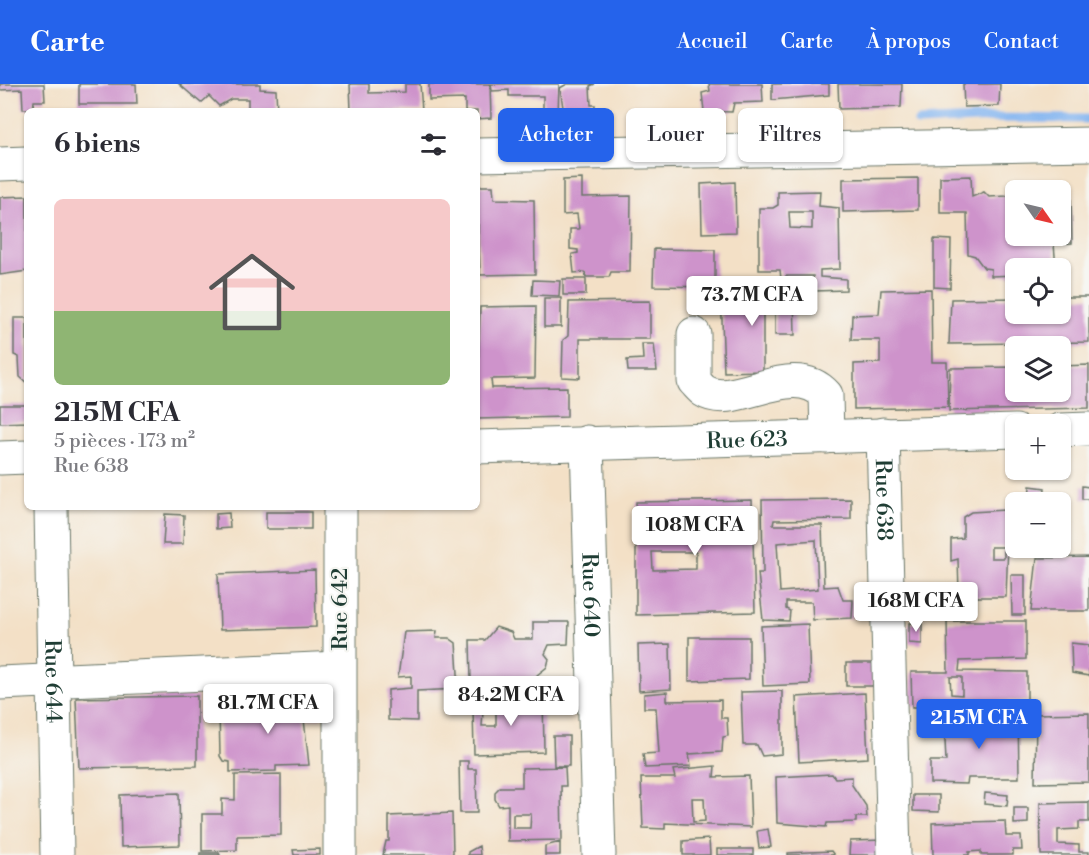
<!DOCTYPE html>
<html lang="fr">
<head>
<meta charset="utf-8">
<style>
	:root { --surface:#fff; --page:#f2f2f3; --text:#2b2b33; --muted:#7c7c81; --line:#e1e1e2; --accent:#2563eb }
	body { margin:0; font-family:"Libre Bodoni",serif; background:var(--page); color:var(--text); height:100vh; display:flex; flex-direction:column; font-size:22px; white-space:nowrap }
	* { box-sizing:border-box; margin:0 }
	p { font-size:20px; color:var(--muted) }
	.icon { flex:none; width:33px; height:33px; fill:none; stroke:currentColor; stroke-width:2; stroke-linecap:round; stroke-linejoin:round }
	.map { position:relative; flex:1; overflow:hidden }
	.drawer { position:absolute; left:24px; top:24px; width:456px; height:402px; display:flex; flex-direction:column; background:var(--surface); border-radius:9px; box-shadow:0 2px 4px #0004 }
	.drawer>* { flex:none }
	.top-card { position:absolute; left:498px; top:24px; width:501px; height:54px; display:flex; gap:12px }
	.needle { width:39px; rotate:124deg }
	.controls { position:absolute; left:1005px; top:96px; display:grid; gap:12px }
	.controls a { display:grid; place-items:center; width:66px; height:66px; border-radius:9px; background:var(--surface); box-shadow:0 2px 4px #0004; font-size:30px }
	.price { position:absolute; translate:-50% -51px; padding:0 14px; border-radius:6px; background:#fff; color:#222; font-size:20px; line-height:39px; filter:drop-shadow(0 2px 3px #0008) }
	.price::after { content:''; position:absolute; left:50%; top:36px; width:18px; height:14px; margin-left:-9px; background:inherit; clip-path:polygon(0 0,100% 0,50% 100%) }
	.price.on { background:var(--accent); color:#fff }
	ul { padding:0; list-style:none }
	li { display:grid; align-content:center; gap:12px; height:318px; padding:0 30px }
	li+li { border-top:2px solid var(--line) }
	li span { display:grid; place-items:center; height:186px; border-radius:9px; color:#555 }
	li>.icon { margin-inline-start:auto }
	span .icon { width:108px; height:108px; fill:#fffc; stroke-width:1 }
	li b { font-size:26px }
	h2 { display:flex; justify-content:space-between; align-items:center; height:72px; padding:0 30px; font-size:26px }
	.tag { padding:0 21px; border-radius:9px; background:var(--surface); box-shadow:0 2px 4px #0004; font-size:21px; line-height:54px }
	.tag.on { background:var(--accent); color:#fff }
	header { display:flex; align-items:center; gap:36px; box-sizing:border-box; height:84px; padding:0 30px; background:var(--accent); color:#fff }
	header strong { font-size:28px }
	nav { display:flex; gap:33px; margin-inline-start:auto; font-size:21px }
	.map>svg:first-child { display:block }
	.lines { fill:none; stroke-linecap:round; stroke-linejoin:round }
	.stream { stroke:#84b5f0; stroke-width:9 }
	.building { fill:#ce93cb; fill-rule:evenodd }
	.minor-casing { stroke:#697667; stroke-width:35 }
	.minor { stroke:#fff; stroke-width:33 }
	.labels { text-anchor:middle; stroke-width:4.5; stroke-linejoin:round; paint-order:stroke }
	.street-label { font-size:22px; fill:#1f3d34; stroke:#f6f6f2 }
</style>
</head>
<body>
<header>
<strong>Carte</strong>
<nav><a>Accueil</a><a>Carte</a><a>À propos</a><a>Contact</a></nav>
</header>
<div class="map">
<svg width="1089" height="771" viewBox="0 0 1089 771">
	<rect width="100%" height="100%" fill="#f6f6f2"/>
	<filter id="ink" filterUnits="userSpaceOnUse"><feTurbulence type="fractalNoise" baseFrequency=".0167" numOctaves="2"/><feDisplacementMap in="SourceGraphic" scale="12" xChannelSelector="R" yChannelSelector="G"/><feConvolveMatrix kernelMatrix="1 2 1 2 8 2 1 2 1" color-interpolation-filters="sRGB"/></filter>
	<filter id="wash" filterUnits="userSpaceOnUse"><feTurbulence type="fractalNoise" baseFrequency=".008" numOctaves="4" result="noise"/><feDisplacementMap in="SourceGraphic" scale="24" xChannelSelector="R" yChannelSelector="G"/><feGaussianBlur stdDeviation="1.35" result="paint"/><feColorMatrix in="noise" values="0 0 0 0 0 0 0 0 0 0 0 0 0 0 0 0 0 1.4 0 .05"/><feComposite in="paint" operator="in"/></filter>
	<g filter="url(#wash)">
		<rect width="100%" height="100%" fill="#f3e0c6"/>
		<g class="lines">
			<!-- stream -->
			<path class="stream" d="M918 38 995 34 1089 35"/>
		</g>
		<g id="blocks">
			<!-- building -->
			<path class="building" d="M0 0H44L45 17H34L33 25H23L22 5 0 6Z
				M79 0H136L137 20H79Z
				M179 0H260V5L276 6 277 27H248V15H231L219 22 209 12 201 19Z
				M350 0H369V9L405 8V0H420L422 27H351Z
				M429 0H490L491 34 477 35V27H465V15L429 16Z
				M491 0H559L558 31 543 32V12H509V6L492 7Z
				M567 0H595L590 2 591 21H595V30L581 34 564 30 560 4Z
				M709 0H762L763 18 734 19 732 28 704 27 702 9 710 7Z
				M772 0H829V11L772 16Z
				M838 0H902L901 23 839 25Z
				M963 0H1000L999 22 964 23Z
				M971 92 972 113 984 108 989 113 1007 112 1013 105 1023 104 1025 106H1016V152H1060V111L1071 112 1072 159 1054 160 1056 184H1016V191L991 192V185L984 184 975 172 968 170 967 129H940V93Z
				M918 94V126L843 128V95Z
				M582 95V113L631 112 630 188H611L609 193H586L585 188 574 189 572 170 578 169V166L570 165V145H579L577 130 563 131V96Z
				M735 98 736 148 702 149 701 100Z
				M477 102H493L494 115 534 116 535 190 480 191Z
				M820 107 819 122 839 124 840 185 820 186V193L846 195V206L814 207 813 192H786V208H752L753 195H781L780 186H759V124H773L778 121V108ZM789 128H812V145L790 144Z
				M27 112V187L0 191V113Z
				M934 155 951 156 950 204 934 203Z
				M654 165 715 166V203L653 202Z
				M563 195H586V211H563Z
				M533 196 560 197 559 212 532 211Z
				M931 205 932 278H947L948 323 854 325V280L880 279V256H851L852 231 879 230 881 206Z
				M721 210H794L795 251H775V227L763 228V287L724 288Z
				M1060 213H1089V258L949 260 951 215 1016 214V230H1060Z
				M544 214H561V243H544Z
				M650 217V255H580V294L562 293 563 256 568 252 569 218Z
				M536 222 535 294 491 295 492 304 567 303V333L477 335 480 223Z
				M14 234H27V299L20 293 19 273 14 271Z
				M642 260H654L657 287H628L627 276 643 275Z
				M1089 281V324L949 327 950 284 1016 283V308H1060V282Z
				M0 321H27V338L0 339Z
				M1030 402 1045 404 1044 417 1029 416Z
				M1082 402 1089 403V415H1082Z
				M851 415V435L774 436 773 441H822L824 503 838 502 843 516H853L852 534 813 536 812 518H786V525L790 527 789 537 763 536 758 489H763L762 416ZM816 456 818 505 780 508 777 459Z
				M752 416 755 528 636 531V418ZM652 468H696V485L653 486Z
				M1005 426 1009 433 1006 513H966L959 508 958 475 951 477V455L963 454V433L971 428ZM991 463H1004V474H991Z
				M266 428H311V445H266Z
				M229 429 230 444 216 445V430Z
				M165 430 184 431 183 460H163Z
				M1089 473V527H1031L1037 474Z
				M315 486 316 543 220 546 218 490Z
				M1011 491H1025V531H1012Z
				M947 537H1026V575L960 577 959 587 1027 588V617L935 618 936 623H912L911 588H948ZM950 593H962V611L951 610Z
				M533 538H569L568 560 549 561 545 570 549 575 547 583 537 591 538 608 487 610V597H471L470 556H485L496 543 511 548 514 555H533Z
				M909 539H922V560L909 559Z
				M808 540 810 600 763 602 761 542Z
				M437 547 436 554H449L456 559 459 605 417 607V637L388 636V606L411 604V592L398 593 404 548Z
				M689 553H749V595L689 597Z
				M1071 559 1089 561V592L1072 589Z
				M670 560 671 605 639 607 638 561Z
				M846 579H873V602H846Z
				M782 607V670L762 672 757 661H743L741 608Z
				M667 608V617L721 616V634H727L728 652 723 653 722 668 689 670 691 682 645 684 643 670 659 669 656 624H644V610Z
				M319 609 320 634 304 635 309 681 276 682V687L230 688V678L223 677 220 672 219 626 283 624 282 610Z
				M865 609 868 674 799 678 796 613Z
				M543 610 544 668 474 670 473 624 511 623V611ZM483 627H496V642H482Z
				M197 612V682L79 684 76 614Z
				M1018 626 1019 694H968L967 700 930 699V677H946L944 635H994L996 627Z
				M1089 629V698L1035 699 1036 630Z
				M553 652H569V682H554Z
				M459 677H468V685H476L477 729H460Z
				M715 682 714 693 749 692 751 743 665 739V745L643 744 641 694H675L673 686ZM692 714H704L705 737 693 738Z
				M565 683 566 702H561L562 756 508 757V721L499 722 495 715V708L500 703H522V684ZM513 730H531L530 744H513Z
				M281 690V751L237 752V766L202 767V730H222V715L235 716V691Z
				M832 690 835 694 852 693V701L866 722 867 733H856V738L827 739 826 743 777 739 776 693Z
				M179 709 180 761 121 763 120 711Z
				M985 709 1008 711 1007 722 984 720Z
				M913 711H939V728L913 727Z
				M1089 718V738H1079V745L1058 746V760L1079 761V768H1089V771H1041L1040 719Z
				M1014 724H1028V739L1014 740Z
				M452 729 453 769 451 771H383L386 757H389V732Z
				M1005 737 1006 752H1021L1022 766H1013V771H981V767L969 768V771H933L932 739Z
				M768 745 771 763 759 764 757 747Z
				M709 755 710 771H683V757Z
				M884 756V771H849L850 757Z
				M560 758V771H545V762Z
				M479 762 480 771H468V768Z
				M320 765V771H294L293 766Z
				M717 765H753V771H717Z
				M831 767 834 771H788V769Z
				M200 769H219L220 771H200Z"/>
		</g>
	</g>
	<g filter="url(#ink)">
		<use href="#blocks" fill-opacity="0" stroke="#697667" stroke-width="1.5"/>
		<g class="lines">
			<!-- minor casing -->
			<g class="minor-casing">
				<g id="minor">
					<path d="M477 71 1089 60"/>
					<path d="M0 80 27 79"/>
					<path d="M694 250V297C697 300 701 305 704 307 734 327 793 274 826 311L827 353"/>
					<path d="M1060 346 1089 345"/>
					<path id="s1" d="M883 350 894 771"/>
					<path id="s2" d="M587 358 599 771"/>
					<path id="s3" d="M477 363 1016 347"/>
					<path d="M0 374 27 373"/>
					<path id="s4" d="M51 423 57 771"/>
					<path d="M340 423V771"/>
					<path d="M0 599 339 584"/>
				</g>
			</g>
			<!-- minor -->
			<use href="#minor" class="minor"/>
		</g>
	</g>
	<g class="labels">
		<!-- street labels -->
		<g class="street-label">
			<text dy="8" stroke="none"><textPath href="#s3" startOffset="270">Rue 623</textPath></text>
			<text dy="8" stroke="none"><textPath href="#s1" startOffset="66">Rue 638</textPath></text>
			<text dy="8" stroke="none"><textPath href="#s2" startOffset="153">Rue 640</textPath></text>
			<text transform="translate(339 525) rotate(-90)" y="8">Rue 642</text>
			<text dy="8" stroke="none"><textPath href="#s4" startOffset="174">Rue 644</textPath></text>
		</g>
	</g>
</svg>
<div class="controls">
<a><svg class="needle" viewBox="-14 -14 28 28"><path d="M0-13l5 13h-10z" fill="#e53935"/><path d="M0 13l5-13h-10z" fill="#7c7c81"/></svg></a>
<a><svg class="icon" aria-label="locate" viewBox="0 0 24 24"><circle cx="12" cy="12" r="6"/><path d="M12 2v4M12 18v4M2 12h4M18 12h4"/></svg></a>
<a><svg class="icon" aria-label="layers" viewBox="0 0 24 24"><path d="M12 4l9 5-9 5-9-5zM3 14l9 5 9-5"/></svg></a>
<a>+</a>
<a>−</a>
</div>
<b class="price" style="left:752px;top:243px">73.7M CFA</b>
<b class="price" style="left:695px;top:473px">108M CFA</b>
<b class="price" style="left:916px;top:549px">168M CFA</b>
<b class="price" style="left:511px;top:643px">84.2M CFA</b>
<b class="price" style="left:268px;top:651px">81.7M CFA</b>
<b class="price on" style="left:979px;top:666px">215M CFA</b>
<div class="top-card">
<a class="tag on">Acheter</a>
<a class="tag">Louer</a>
<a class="tag">Filtres</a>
</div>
<section class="drawer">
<h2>6 biens<svg class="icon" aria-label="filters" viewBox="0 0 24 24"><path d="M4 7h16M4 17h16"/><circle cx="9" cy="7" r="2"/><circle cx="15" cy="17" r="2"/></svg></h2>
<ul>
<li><span style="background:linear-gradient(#f6c9c9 60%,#8fb573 0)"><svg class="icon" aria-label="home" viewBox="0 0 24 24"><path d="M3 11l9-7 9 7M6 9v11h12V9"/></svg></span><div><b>215M CFA</b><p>5 pièces · 173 m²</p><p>Rue 638</p></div></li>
</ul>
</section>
</div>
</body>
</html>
